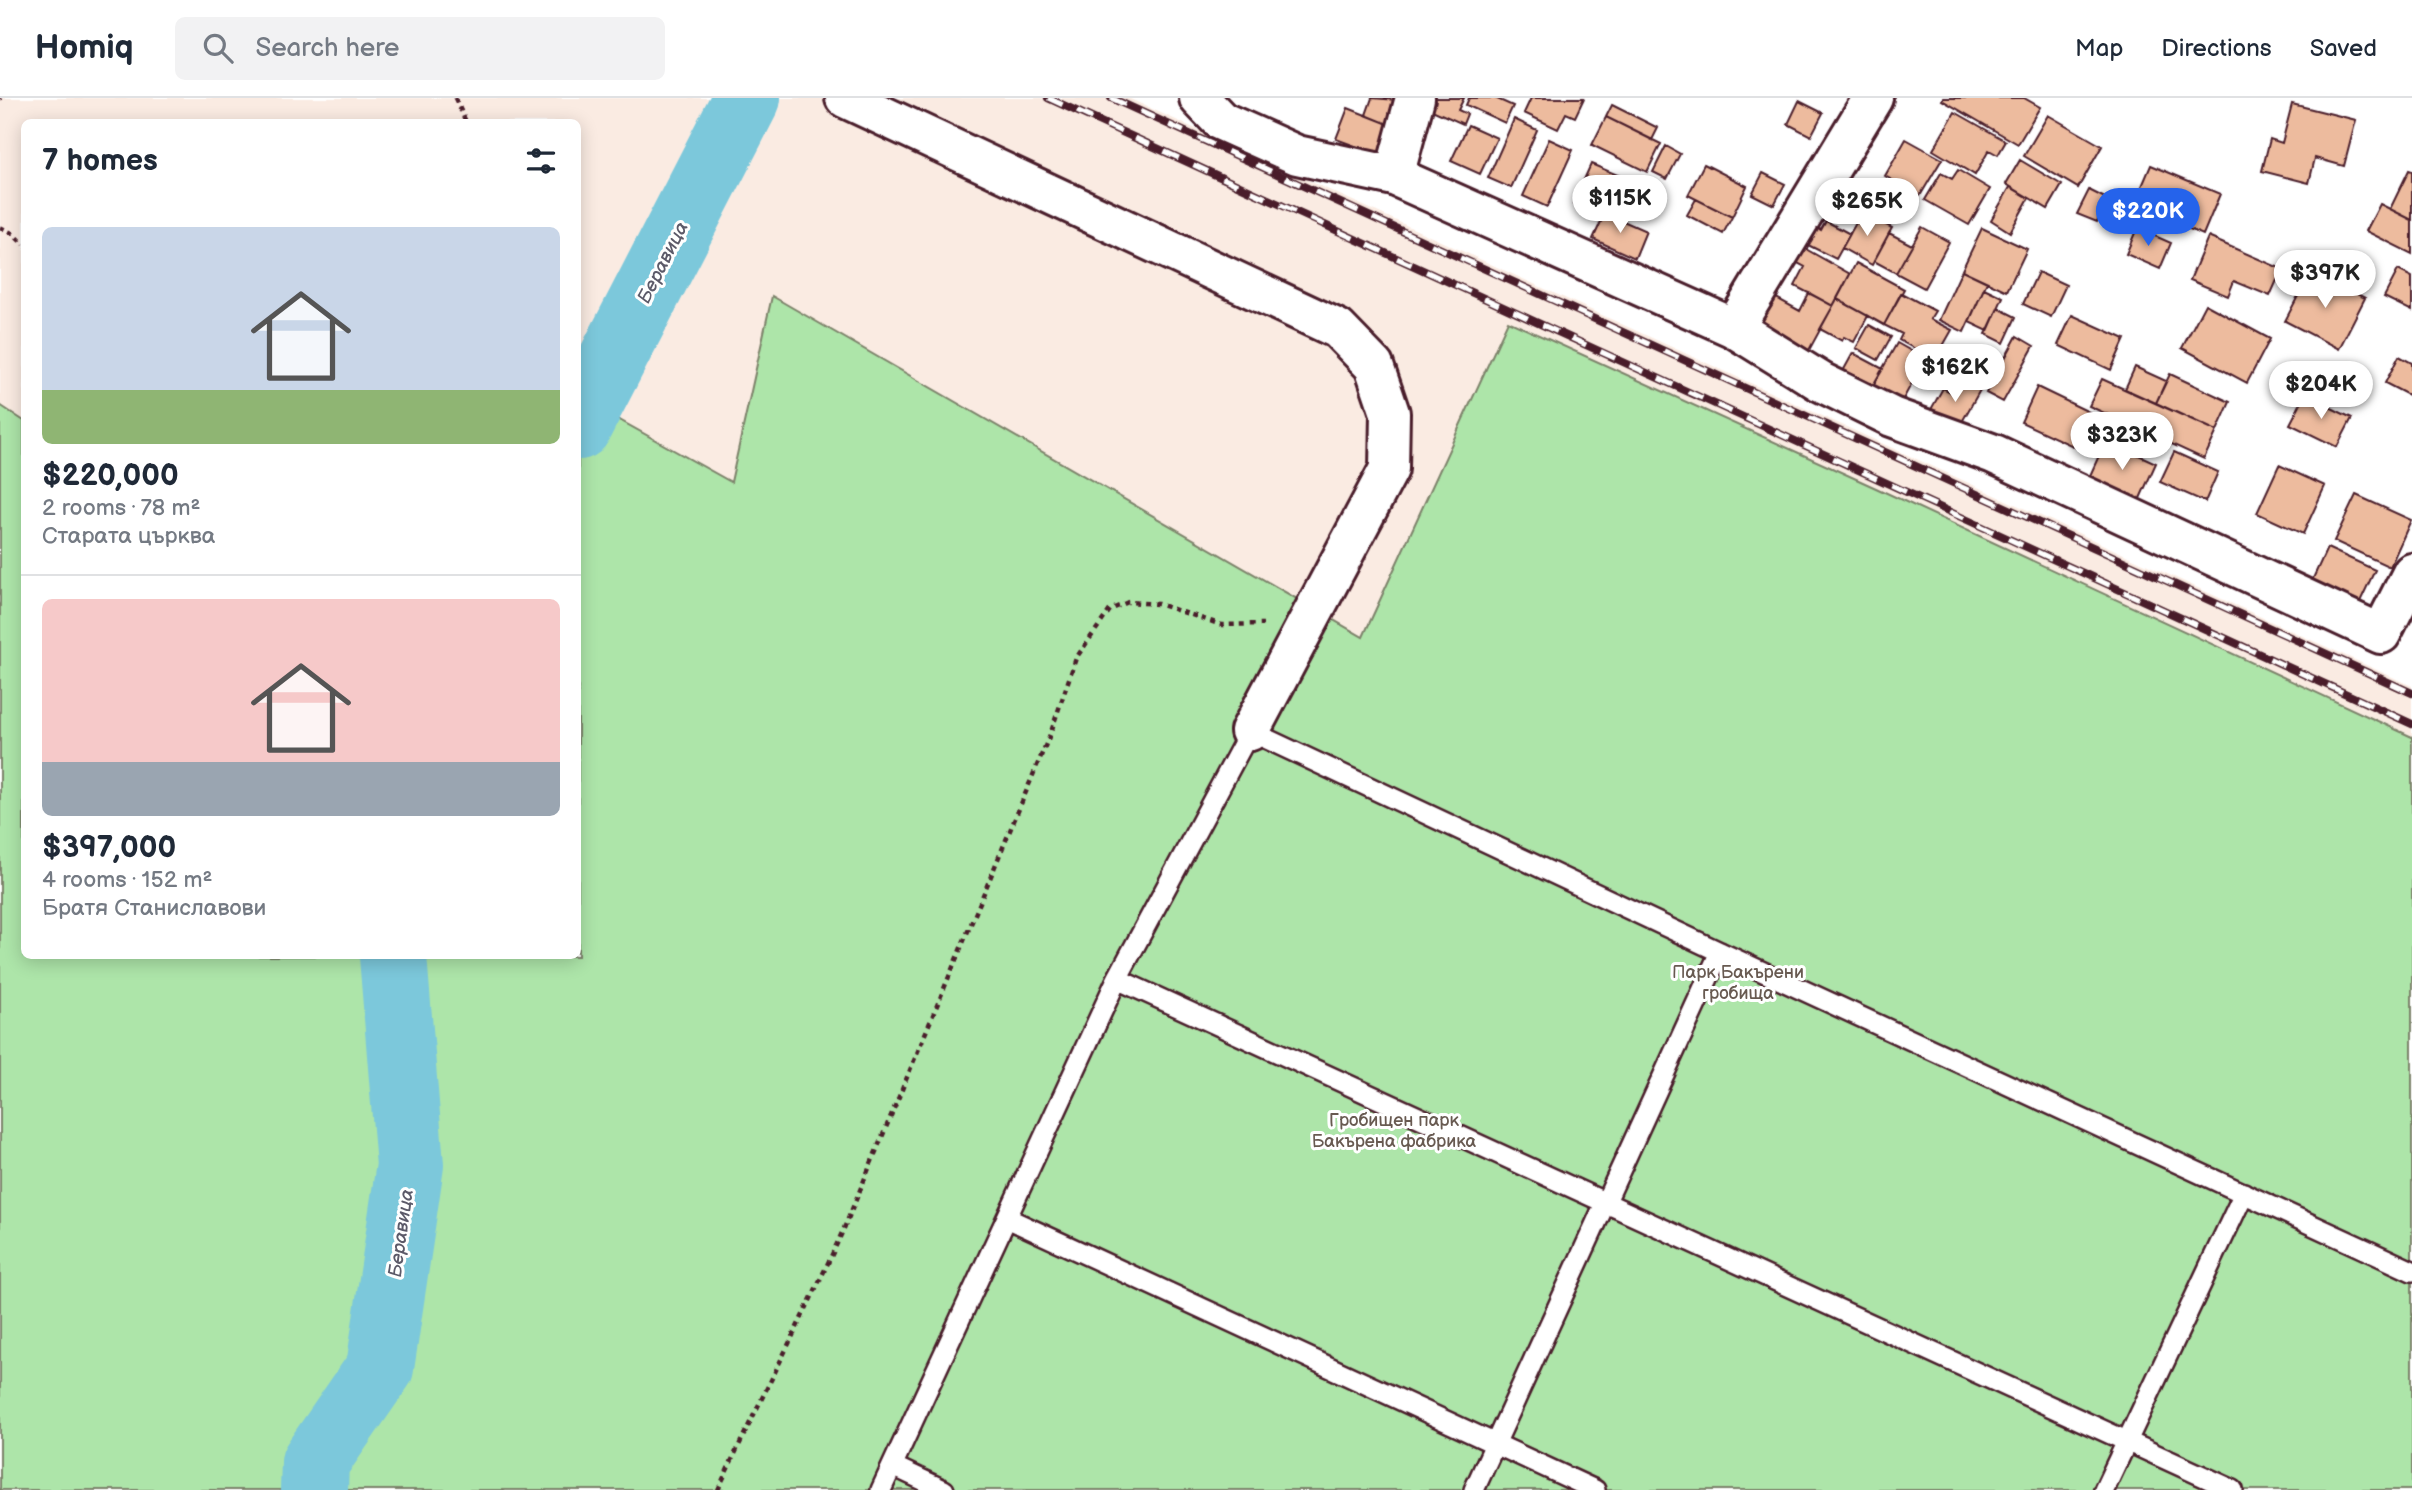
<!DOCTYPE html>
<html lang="en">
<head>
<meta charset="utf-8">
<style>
	:root { --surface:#fff; --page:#f2f2f3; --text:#1f2937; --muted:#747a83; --line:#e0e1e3; --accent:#2563eb }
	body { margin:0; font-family:"Balsamiq Sans",sans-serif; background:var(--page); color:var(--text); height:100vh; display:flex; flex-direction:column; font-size:26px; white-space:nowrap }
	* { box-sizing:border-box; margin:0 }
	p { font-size:23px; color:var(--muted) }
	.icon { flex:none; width:38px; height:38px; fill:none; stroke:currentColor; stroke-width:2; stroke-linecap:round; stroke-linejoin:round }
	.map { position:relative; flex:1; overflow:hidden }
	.drawer { position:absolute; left:21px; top:21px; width:560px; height:840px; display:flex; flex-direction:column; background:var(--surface); border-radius:10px; box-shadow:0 4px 18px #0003 }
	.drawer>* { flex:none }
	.price { position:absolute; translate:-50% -60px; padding:0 16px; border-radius:24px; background:#fff; color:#222; font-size:23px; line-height:46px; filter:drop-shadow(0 2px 4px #0008) }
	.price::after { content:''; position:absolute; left:50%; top:42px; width:21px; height:16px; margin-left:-10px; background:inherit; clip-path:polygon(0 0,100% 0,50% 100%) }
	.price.selected { background:var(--accent); color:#fff }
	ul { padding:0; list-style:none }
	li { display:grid; align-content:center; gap:14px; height:371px; padding:0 21px }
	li+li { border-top:2px solid var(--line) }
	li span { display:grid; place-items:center; height:217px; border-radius:10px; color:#555 }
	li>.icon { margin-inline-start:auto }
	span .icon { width:126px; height:126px; fill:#fffc; stroke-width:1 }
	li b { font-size:30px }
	h2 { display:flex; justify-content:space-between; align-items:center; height:84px; padding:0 21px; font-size:30px }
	header { display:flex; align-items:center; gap:42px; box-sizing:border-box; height:98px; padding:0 35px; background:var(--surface); border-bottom:2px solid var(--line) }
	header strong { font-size:33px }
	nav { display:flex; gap:38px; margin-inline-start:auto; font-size:24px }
	.search { width:490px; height:63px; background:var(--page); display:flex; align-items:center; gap:18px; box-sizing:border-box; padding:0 24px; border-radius:10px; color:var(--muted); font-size:26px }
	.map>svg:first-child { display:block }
	.built { fill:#faebe2 }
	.green { fill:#ade5a9; stroke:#7c826a; stroke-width:2 }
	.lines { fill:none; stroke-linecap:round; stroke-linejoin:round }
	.river { stroke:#7cc8db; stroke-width:68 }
	.building { fill:#edbb9e; stroke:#4a1f2b; stroke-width:2 }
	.lane-casing { stroke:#4a1f2b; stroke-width:24 }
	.street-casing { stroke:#4a1f2b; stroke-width:44 }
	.path { stroke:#4a1f2b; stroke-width:4.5; stroke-dasharray:5 5; stroke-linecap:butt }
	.lane { stroke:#fff; stroke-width:19 }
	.street { stroke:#fff; stroke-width:38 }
	.rail-casing { stroke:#4a1f2b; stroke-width:8 }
	.rail { stroke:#fff; stroke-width:5; stroke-dasharray:16; stroke-linecap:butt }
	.labels { text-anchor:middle; stroke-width:6; stroke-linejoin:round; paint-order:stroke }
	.park-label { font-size:18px; fill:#685a51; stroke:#fff }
	.water-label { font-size:19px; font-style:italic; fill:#5c5a69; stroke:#fff }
</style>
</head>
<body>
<header>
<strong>Homiq</strong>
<div class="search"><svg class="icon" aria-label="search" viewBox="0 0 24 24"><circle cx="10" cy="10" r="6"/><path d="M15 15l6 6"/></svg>Search here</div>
<nav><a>Map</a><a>Directions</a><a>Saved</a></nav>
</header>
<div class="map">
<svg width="2412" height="1392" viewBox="0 0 2412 1392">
	<rect width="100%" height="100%" fill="#fff"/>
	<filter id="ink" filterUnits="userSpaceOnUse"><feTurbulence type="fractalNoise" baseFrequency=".0143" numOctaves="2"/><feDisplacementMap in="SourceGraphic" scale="14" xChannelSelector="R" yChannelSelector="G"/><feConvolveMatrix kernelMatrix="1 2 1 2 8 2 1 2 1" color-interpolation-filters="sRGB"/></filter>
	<g filter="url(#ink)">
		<!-- built -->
		<path class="built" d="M0 0H1128L2412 588V639L1876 390 1508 223 1363 539 773 199 731 385 578 299V24H24V323L0 307Z"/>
		<!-- green -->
		<path class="green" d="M772 198 1363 539 1508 223 1876 390 2412 639V1392H0V307L24 323V858H578V299L731 384Z"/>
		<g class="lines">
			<!-- river -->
			<path class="river" d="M578 328 747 0
				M314 1392 315 1364 380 1270 410 1067 393 858"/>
		</g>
		<!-- building -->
		<path class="building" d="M1372 0 1397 2 1388 26 1366 17Z
			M1427 0H1464L1458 12 1467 16 1463 26 1423 8Z
			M1469 0H1495L1513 8 1505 25 1466 7Z
			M1531 0H1584L1575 19 1566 15 1558 31 1524 15Z
			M1943 0H2024L2040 9 2018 46 1942 2Z
			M1799 3 1823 15 1811 38 1788 26Z
			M2292 6 2356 22 2344 68 2315 60 2309 85 2262 73 2270 41 2282 45Z
			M1612 7 1658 30 1652 42 1606 19Z
			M1348 10 1391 27 1380 57 1336 41Z
			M1955 14 2006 43 1998 57 1989 52 1975 77 1933 52Z
			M2048 17 2102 48 2078 90 2024 58Z
			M1606 19 1661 46 1647 74 1592 47Z
			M1514 21 1537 32 1511 90 1488 80Z
			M1468 27 1497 40 1480 76 1451 63Z
			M1549 41 1573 52 1547 109 1523 98Z
			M1906 41 1942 61 1920 98 1885 78Z
			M1666 48 1680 56 1667 81 1653 74Z
			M2020 62 2062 87 2048 111 2006 86Z
			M1591 66 1620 78 1602 118 1573 106Z
			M1704 66 1747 88 1732 119 1688 97Z
			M2151 67 2220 96 2203 137 2134 107Z
			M1958 72 1990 91 1969 127 1925 102 1941 75 1952 81Z
			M2409 72 2412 73V122L2390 111Z
			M1763 75 1785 86 1774 107 1752 96Z
			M2010 89 2029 100 2010 134 1991 122Z
			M2089 92 2107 101 2097 124 2077 116Z
			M1696 101 1732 119 1723 136 1687 117Z
			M2380 106 2412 122V156L2366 133Z
			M1862 114 1892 130 1872 167 1842 150Z
			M1605 115 1646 133 1635 160 1593 141Z
			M1826 123 1850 136 1836 161 1806 146 1816 129 1821 132Z
			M1922 129 1949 144 1924 190 1896 175Z
			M1982 130 2027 151 2007 193 1962 172Z
			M2137 130 2171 145 2160 171 2126 156Z
			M1889 135 1912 147 1896 175 1874 163Z
			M2208 139 2282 171 2270 198 2234 183 2228 198 2190 182Z
			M1804 150 1850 176 1833 208 1795 188 1805 169 1796 164Z
			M1856 165 1904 191 1884 227 1837 201Z
			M1962 172 1987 184 1964 234 1939 222Z
			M2398 172 2412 179V213L2384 199Z
			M2311 173 2365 200 2339 251 2285 223Z
			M2038 174 2066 187 2051 219 2023 206Z
			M1984 190 2003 199 1988 233 1969 224Z
			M1809 195 1833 208 1808 254 1755 225 1771 197 1800 213Z
			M1901 195 1935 213 1930 221 1952 232 1935 262 1899 242 1902 236 1884 227Z
			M1837 201 1868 218 1854 244 1844 239 1842 243 1820 231Z
			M2205 206 2270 241 2247 285 2182 250Z
			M1998 210 2016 219 2004 245 1986 236Z
			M2072 217 2125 241 2111 272 2058 247Z
			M1869 227 1891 239 1878 262 1856 250Z
			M2017 238 2034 248 2003 304 1986 295Z
			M1897 245 1925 261 1900 307 1871 291Z
			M1853 255 1883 271 1871 291 1842 275Z
			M2399 258 2412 265V299L2385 285Z
			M2135 269 2166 283 2156 305 2125 291Z
			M2170 276 2230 304 2217 333 2156 305Z
			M2102 281 2217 333 2204 361 2089 308Z
			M1961 282 1980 292 1958 331 1929 315 1943 290 1954 296Z
			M2037 289 2091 315 2075 349 2021 324Z
			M2305 297 2352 320 2337 349 2290 326Z
			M2106 342 2156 365 2138 405 2088 382Z
			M2174 354 2218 374 2205 404 2160 384Z
			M2279 367 2325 388 2303 436 2257 415Z
			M2356 397 2411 422 2390 469 2334 443Z
			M2327 450 2375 472 2358 508 2310 487Z"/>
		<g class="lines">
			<!-- lane casing -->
			<g class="lane-casing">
				<path id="lane" d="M1117 881 2233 1392
					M1007 1120 1595 1392
					M893 1368 944 1392
					M881 1392 1117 881 1250 633 1720 854 2412 1173
					M1474 1392 1720 854
					M2104 1392 2244 1095"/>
			</g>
			<!-- street casing -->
			<g class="street-casing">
				<path id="street" d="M845 0 1338 231 1374 268 1390 315 1389 371 1250 633
					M1199 0 1221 23 1297 57 1394 78 1734 230 1821 284 1892 319 1994 356 2381 536 2412 475
					M1394 78 1415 0
					M1734 230 1873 0"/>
			</g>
			<!-- path -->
			<path class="path" d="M455 0 466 24
				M0 1 1 0
				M0 129 12 135 24 147
				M718 1392C759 1303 805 1217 845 1128L1051 634 1076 560 1110 512 1128 504 1158 506 1222 527 1263 526"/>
			<!-- lane -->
			<use href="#lane" class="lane"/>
			<!-- street -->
			<use href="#street" class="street"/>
			<!-- rail casing -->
			<g class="rail-casing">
				<path id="rail" d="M1048 0 2412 626
					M1111 0 2412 595"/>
			</g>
			<!-- rail -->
			<use href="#rail" class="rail"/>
		</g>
	</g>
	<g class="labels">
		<!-- park labels -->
		<g class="park-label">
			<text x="1738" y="880">Парк Бакърени<tspan x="1738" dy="21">гробища</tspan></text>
			<text x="1394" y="1028">Гробищен парк<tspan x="1394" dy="21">Бакърена фабрика</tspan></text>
		</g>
		<!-- water labels -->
		<g class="water-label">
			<text transform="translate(662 164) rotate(-63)" y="7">Беравица</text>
			<text transform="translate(400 1135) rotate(-82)" y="7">Беравица</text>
		</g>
	</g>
</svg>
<b class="price" style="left:1620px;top:137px">$115K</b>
<b class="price" style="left:1867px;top:140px">$265K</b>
<b class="price selected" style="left:2148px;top:150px">$220K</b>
<b class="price" style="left:2325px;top:212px">$397K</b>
<b class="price" style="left:1955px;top:306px">$162K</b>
<b class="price" style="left:2321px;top:323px">$204K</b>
<b class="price" style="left:2122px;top:374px">$323K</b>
<section class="drawer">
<h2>7 homes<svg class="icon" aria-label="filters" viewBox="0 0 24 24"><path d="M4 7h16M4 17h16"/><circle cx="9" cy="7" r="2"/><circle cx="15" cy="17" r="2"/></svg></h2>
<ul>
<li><span style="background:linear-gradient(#c9d6e8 75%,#8fb573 0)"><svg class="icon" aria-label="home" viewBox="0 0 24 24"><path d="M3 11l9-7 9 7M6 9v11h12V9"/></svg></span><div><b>$220,000</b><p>2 rooms · 78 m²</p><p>Старата църква</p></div></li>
<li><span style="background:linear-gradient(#f6c9c9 75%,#9aa5b1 0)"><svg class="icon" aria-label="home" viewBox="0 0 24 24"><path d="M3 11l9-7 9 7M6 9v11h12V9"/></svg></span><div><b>$397,000</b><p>4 rooms · 152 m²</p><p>Братя Станиславови</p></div></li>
</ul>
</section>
</div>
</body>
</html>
